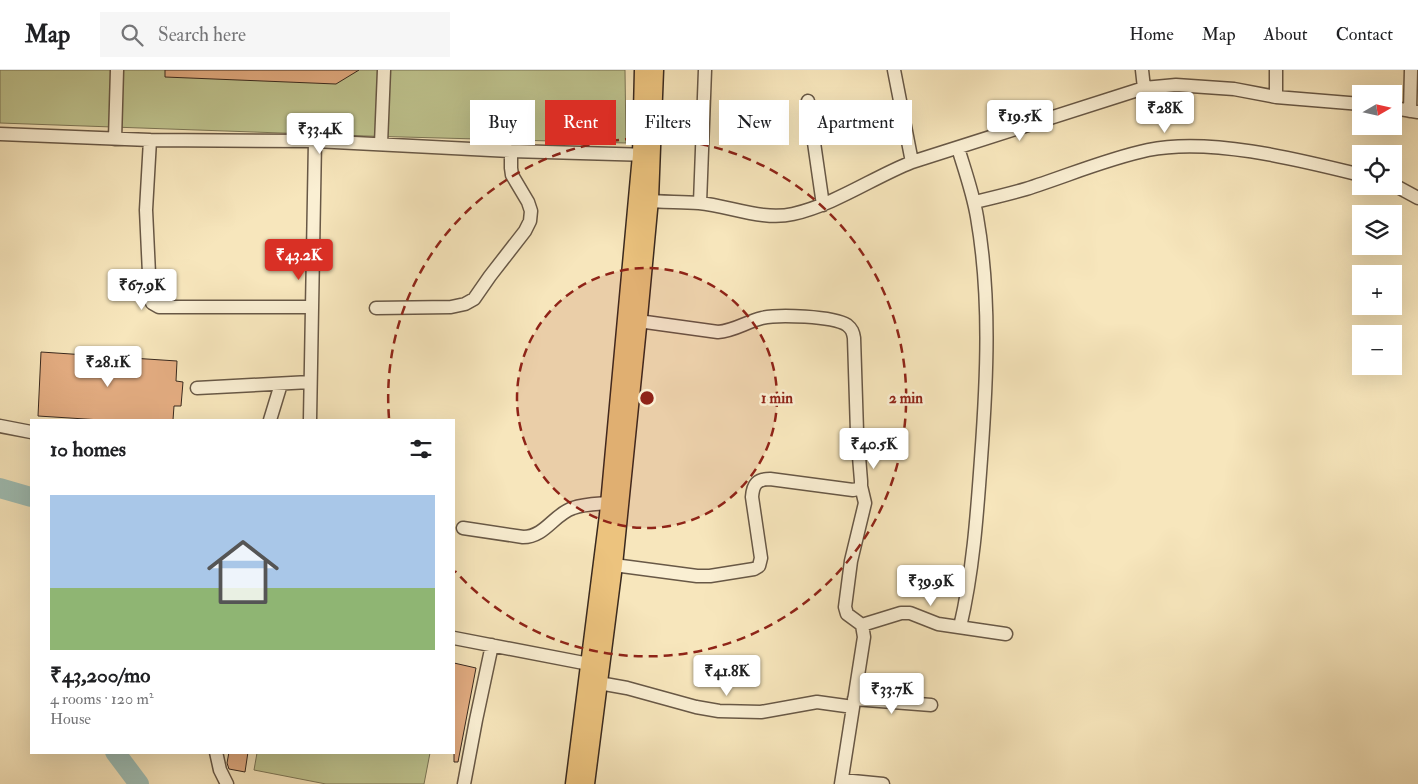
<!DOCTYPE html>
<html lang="en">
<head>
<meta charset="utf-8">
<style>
	:root { --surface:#fff; --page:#f6f6f6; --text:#202124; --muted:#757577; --line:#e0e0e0; --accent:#d93025 }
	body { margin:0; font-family:"IM FELL Double Pica",serif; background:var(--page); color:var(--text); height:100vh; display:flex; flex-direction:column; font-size:19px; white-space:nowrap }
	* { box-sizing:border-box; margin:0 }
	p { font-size:16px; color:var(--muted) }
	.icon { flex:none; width:28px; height:28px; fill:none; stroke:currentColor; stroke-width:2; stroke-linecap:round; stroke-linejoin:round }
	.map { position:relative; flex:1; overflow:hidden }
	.details { position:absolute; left:30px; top:349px; width:425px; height:335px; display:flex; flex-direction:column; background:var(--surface); border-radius:0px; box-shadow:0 5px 20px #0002 }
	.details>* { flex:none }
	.top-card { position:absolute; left:470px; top:30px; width:475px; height:45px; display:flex; gap:10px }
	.needle { width:32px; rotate:81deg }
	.tools { position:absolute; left:1352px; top:15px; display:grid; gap:10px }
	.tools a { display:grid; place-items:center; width:50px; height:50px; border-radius:0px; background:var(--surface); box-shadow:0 5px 20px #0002; font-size:25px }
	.price { position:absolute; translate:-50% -42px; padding:0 11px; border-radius:5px; background:#fff; color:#222; font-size:16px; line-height:32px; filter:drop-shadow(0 1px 2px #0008) }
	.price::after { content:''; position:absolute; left:50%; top:30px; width:15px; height:11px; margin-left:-8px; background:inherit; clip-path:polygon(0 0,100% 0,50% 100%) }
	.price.current { background:var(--accent); color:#fff }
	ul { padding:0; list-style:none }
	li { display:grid; align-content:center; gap:10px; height:265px; padding:0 20px }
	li+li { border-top:1px solid var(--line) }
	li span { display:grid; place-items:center; height:155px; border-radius:0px; color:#555 }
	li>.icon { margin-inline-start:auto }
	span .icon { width:90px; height:90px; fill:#fffc; stroke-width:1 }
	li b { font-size:21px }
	h2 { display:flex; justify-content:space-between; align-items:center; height:60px; padding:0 20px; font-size:21px }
	.chip { padding:0 18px; border-radius:0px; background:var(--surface); box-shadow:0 5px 20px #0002; font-size:18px; line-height:45px }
	.chip.current { background:var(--accent); color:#fff }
	header { display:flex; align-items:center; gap:30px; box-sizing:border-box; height:70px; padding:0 25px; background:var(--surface); border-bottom:1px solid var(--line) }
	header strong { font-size:24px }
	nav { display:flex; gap:28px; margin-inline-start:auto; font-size:18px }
	.search { width:350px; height:45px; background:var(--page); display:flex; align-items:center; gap:12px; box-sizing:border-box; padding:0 18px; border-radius:0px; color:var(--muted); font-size:19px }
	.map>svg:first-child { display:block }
	.green { fill:#bfc48f; stroke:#7c7656 }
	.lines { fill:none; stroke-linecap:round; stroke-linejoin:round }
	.river { stroke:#9ebeb5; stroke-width:20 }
	.building { fill:#e4ad82; stroke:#39291e }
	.minor-casing { stroke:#685846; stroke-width:15 }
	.major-casing { stroke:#39291e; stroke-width:19 }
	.minor { stroke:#faefd3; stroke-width:12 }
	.major { stroke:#ecc37e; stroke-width:16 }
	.ring { fill:none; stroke:#8f2418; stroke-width:2.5; stroke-dasharray:9 6 }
	.centre { fill:#8f2418; stroke:#faefd3; stroke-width:2.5 }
	.ring-label { font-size:15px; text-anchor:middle; font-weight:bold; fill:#8f2418; stroke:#faefd3; stroke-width:5; stroke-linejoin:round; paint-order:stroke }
</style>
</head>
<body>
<header>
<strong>Map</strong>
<div class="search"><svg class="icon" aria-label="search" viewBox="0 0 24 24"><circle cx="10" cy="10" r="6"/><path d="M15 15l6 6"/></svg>Search here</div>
<nav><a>Home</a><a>Map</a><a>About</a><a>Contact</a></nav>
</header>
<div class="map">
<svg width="1418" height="714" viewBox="0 0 1418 714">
	<rect width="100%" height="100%" fill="#f7e6bc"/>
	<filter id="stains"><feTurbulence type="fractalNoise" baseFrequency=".004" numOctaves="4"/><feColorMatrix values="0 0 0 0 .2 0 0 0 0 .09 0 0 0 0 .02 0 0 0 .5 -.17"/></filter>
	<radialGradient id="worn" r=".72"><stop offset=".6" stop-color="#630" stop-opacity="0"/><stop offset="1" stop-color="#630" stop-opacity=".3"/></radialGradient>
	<!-- green -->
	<path class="green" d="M0 0H625L626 73 366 66 0 53Z
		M257 683V682L430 683 424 714H326L254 700Z"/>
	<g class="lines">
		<!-- river -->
		<path class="river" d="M0 418 31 427
			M115 682 139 714"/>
	</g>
	<!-- building -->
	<path class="building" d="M165 0H359L336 14 165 7Z
		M41 282 177 291 176 311 183 312 181 336H174L173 350H101L38 346Z
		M454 593 476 598 458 692H454Z
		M229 682H248L245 702 229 699 227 693Z"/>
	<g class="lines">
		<!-- minor casing -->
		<g class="minor-casing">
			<path id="minor" d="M894 0 912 92
				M1142 0 1144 18
				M1276 27V0
				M808 31 823 135
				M1394 38 1418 42
				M1410 41 1411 0
				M0 64 150 70 315 71 511 81 650 85
				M115 69 117 0
				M150 70 146 140 150 225 152 233 159 237H312
				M381 74 384 0
				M958 78C965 101 973 123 977 147 991 227 987 308 981 389 977 445 973 502 960 557
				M1394 115 1418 128
				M642 130C661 133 680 131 699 133 730 136 763 151 793 144 836 134 872 108 912 92L1144 18 1176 15 1234 19 1276 27 1361 34
				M975 132C992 128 1009 124 1026 119 1067 106 1106 89 1148 80 1211 67 1300 90 1361 105
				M700 133 705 0
				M376 238 451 237 465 234 474 229 490 206 525 161 530 151 531 141 528 132 512 105 511 98V81
				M197 318 310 312
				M270 350 281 314
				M310 350 315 71
				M0 356 31 362
				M463 458 523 467C545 467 554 444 573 438 584 434 598 434 609 433
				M614 495 697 506H710L754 499 759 496 761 488 752 427C753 414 757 409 770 409L853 420 858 419 861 416V411L857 362 854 268C853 262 852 259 847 255 833 246 778 244 762 248 746 252 734 261 718 262L631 250
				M862 555 901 543H910L938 554 1006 564
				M454 568 589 594
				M599 613 627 618 696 637 719 641 761 642 817 632 853 637
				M854 629 931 635
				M216 682 220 700 227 714
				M842 710 883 714
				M464 714 476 650 492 575
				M841 714 864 567 862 555 847 544 845 537 851 491 865 433 861 416"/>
		</g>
		<!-- major casing -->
		<g class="major-casing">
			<path id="major" d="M574 714 608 445 641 85 643 0
				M586 714 614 495 639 247 650 129 655 0"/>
		</g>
		<!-- minor -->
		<use href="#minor" class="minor"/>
		<!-- major -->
		<use href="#major" class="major"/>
	</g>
	<!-- distance rings -->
	<circle cx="647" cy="328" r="130" fill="#8f2418" fill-opacity=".12"/>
	<g class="ring">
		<circle cx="647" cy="328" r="130"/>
		<path d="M389 348A259 259 0 1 1 455 501"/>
	</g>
	<circle cx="647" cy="328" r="8" class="centre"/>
	<g class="ring-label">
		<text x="777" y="333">1 min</text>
		<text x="906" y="333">2 min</text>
	</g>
	<rect width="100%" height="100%" filter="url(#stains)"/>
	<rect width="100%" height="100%" fill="url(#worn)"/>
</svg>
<div class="tools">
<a><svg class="needle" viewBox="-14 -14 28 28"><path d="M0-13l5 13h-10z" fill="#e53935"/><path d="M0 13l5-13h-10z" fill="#757577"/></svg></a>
<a><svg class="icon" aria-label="locate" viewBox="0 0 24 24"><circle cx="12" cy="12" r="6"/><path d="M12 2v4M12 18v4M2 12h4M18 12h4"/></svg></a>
<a><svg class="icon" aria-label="layers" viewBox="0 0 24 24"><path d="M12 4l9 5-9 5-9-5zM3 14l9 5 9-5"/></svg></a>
<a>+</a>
<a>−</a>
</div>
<b class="price" style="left:1165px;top:64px">₹28K</b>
<b class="price" style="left:1020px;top:72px">₹19.5K</b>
<b class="price" style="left:320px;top:85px">₹33.4K</b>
<b class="price current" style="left:299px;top:211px">₹43.2K</b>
<b class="price" style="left:142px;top:241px">₹67.9K</b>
<b class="price" style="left:108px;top:318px">₹28.1K</b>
<b class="price" style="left:874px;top:400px">₹40.5K</b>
<b class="price" style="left:931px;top:537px">₹39.9K</b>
<b class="price" style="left:727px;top:627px">₹41.8K</b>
<b class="price" style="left:892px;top:645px">₹33.7K</b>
<div class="top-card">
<a class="chip">Buy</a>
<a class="chip current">Rent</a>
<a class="chip">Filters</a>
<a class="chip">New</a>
<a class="chip">Apartment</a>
</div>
<section class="details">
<h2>10 homes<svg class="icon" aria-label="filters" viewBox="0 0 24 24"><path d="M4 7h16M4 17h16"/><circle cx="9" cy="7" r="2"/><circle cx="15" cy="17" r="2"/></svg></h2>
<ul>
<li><span style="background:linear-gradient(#a9c7e8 60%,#8fb573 0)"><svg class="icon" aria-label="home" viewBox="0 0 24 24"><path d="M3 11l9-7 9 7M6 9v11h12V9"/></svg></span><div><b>₹43,200/mo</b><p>4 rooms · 120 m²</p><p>House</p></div></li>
</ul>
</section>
</div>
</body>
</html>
